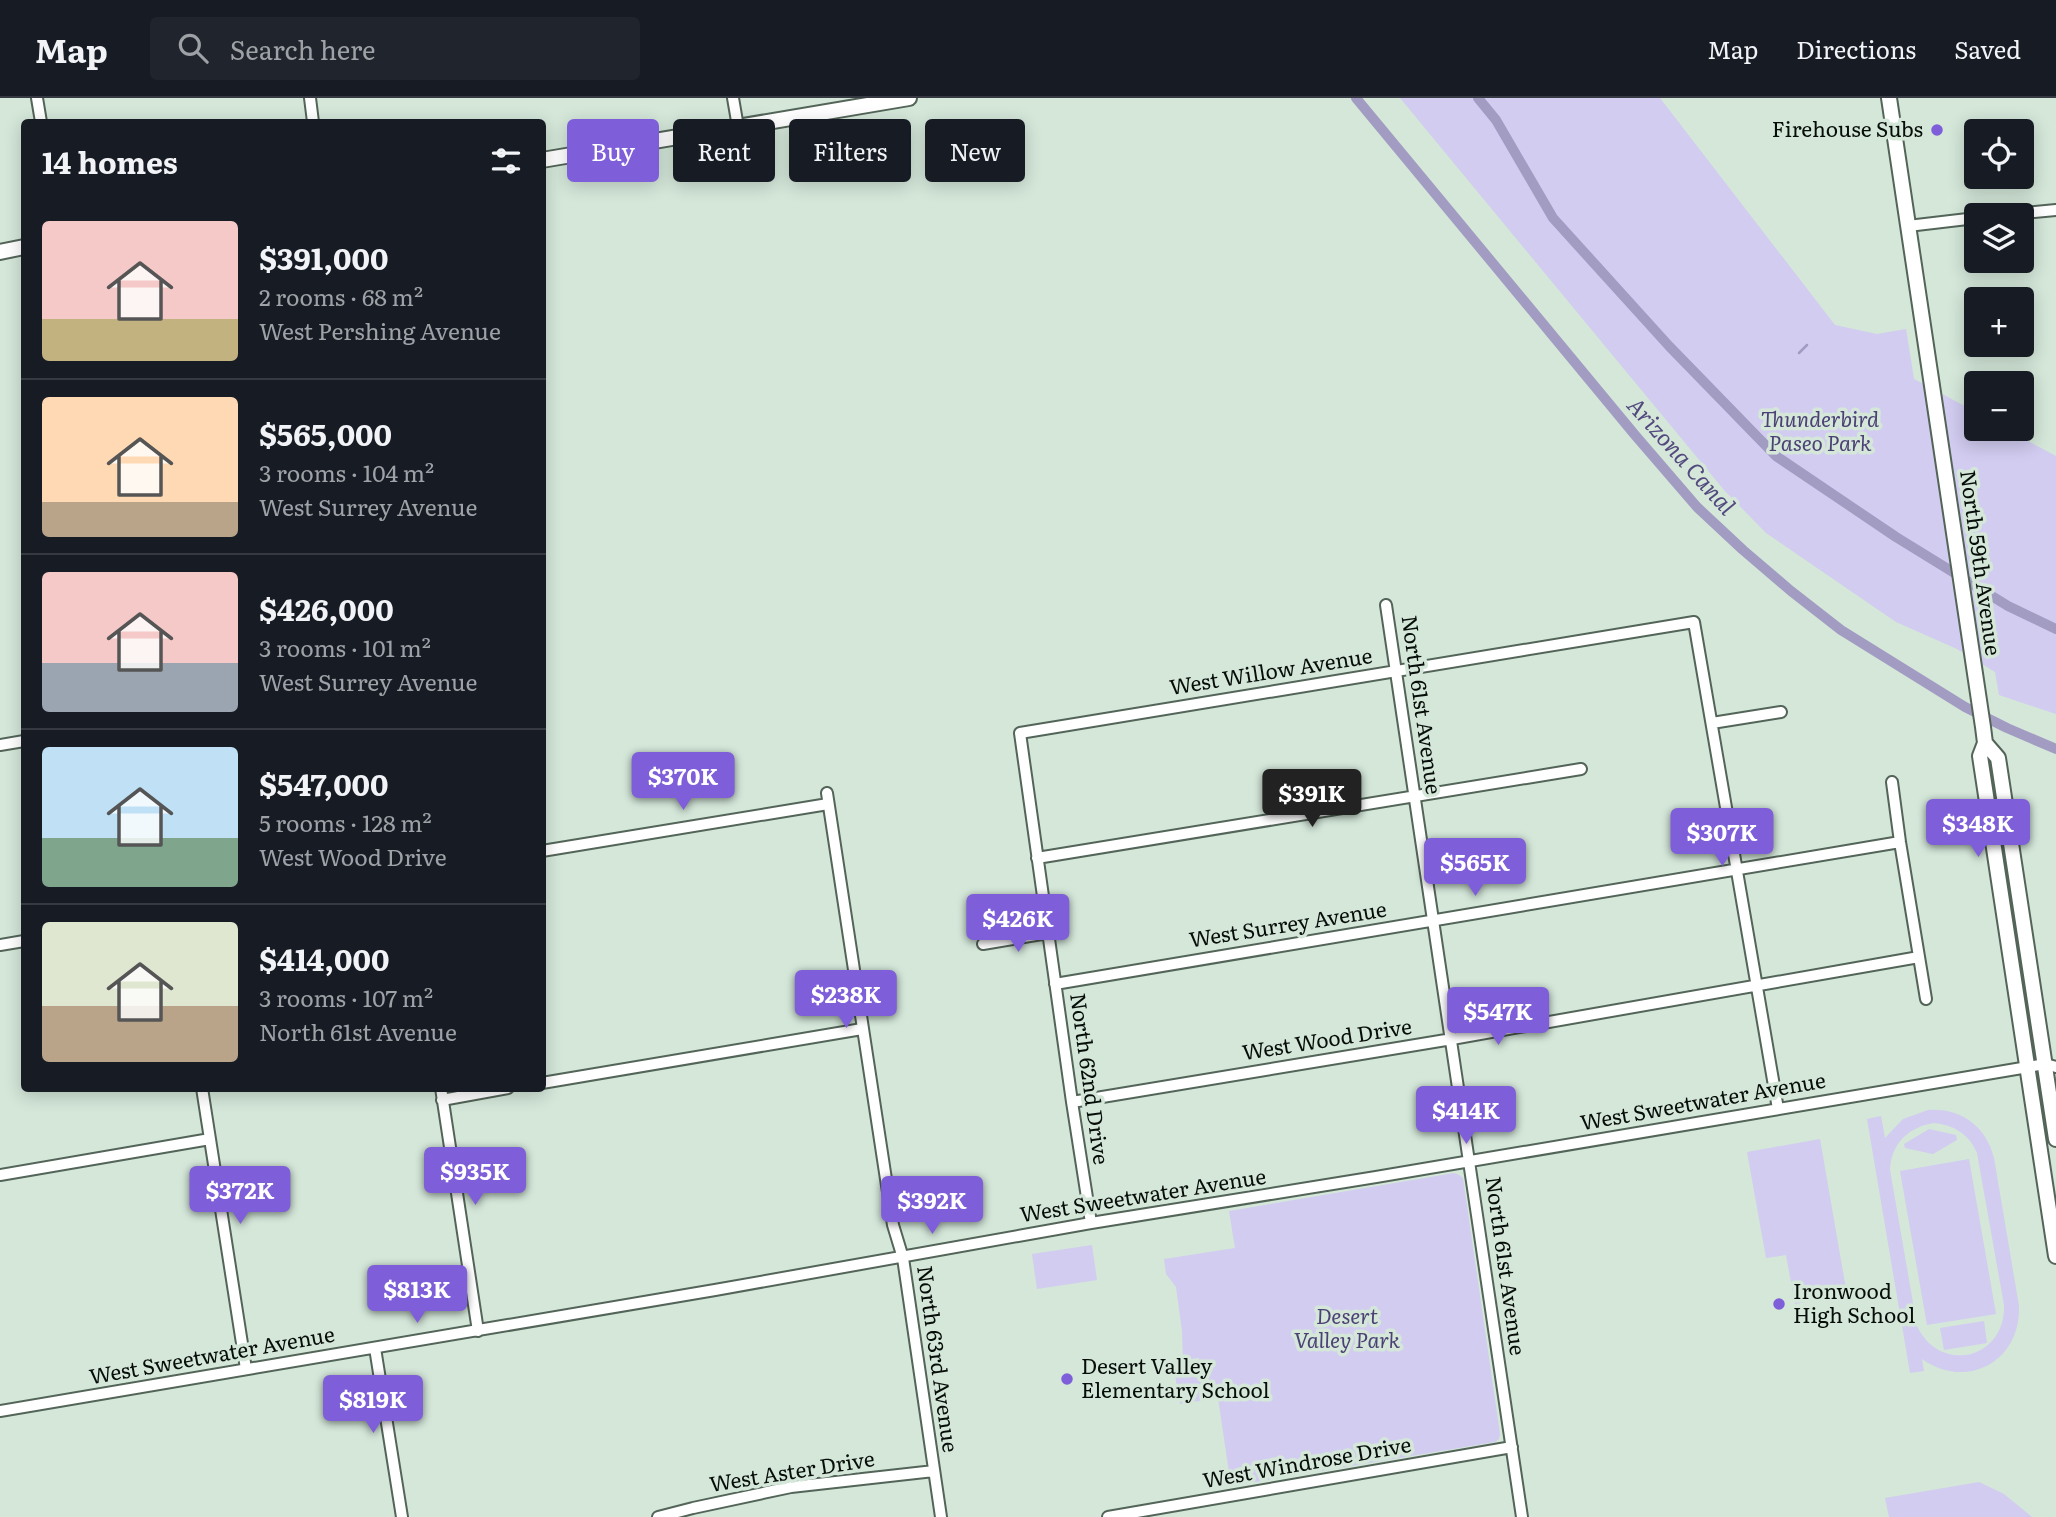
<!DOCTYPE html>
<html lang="en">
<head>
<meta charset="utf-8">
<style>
	:root { --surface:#171b24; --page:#20242c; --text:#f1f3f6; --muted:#9ea1a6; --line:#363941; --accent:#7e5ed9 }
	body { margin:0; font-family:Literata,serif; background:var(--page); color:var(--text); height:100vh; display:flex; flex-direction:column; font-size:26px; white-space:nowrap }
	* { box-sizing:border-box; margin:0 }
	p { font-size:23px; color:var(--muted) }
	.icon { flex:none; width:38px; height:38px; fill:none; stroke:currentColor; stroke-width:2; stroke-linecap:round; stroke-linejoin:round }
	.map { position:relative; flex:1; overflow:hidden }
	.details { position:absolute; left:21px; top:21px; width:525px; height:973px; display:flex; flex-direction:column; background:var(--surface); border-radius:7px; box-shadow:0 4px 18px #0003 }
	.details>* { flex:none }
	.banner { position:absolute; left:567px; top:21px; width:665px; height:63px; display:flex; gap:14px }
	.controls { position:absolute; left:1964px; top:21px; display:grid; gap:14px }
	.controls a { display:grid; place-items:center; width:70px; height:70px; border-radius:7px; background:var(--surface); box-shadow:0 4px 18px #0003; font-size:35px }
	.price { position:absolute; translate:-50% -60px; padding:0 16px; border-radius:7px; background:var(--accent); color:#fff; font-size:23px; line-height:46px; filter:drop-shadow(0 2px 4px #0008) }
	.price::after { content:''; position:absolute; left:50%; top:42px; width:21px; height:16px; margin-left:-10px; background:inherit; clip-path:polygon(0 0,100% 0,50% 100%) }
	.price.current { background:#222; color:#fff }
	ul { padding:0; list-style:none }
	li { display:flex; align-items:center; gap:21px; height:175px; padding:0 21px }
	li+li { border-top:2px solid var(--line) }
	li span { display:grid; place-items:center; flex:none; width:196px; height:140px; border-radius:7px; color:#555 }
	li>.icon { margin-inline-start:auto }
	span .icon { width:84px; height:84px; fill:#fffc; stroke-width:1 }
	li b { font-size:30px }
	h2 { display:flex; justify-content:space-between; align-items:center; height:84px; padding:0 21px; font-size:30px }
	.pill { padding:0 24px; border-radius:7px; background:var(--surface); box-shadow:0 4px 18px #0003; font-size:24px; line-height:63px }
	.pill.current { background:var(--accent); color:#fff }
	header { display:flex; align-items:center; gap:42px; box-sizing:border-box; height:98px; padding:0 35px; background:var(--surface); border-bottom:2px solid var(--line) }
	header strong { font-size:33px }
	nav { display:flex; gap:38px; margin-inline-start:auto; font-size:24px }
	.search { width:490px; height:63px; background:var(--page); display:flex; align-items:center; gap:18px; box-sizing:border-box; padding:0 24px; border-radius:7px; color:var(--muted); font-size:26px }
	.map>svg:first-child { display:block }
	.green { fill:#d1ccf0; fill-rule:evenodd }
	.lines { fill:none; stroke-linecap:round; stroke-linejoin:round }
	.stream { stroke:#a29cc3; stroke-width:2.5 }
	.canal { stroke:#a29cc3; stroke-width:10 }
	.minor-casing { stroke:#536458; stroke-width:14 }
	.major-casing { stroke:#536458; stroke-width:18 }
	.minor { stroke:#fff; stroke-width:10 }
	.major { stroke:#fff; stroke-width:14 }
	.poi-dot { fill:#7e5ed9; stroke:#d4e7d9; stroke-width:2.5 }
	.labels { text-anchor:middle; stroke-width:7; stroke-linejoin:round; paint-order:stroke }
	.poi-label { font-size:21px; fill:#070d09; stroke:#d4e7d9; text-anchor:start }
	.park-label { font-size:21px; font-style:italic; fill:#4c4175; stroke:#d4e7d9 }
	.street-label { font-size:21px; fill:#070d09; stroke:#d4e7d9 }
	.water-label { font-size:23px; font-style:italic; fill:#53497e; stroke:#d4e7d9 }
</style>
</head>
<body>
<header>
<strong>Map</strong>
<div class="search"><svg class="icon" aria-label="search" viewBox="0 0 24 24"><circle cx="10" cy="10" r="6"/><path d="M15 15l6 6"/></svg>Search here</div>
<nav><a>Map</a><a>Directions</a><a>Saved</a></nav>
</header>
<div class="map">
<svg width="2056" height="1419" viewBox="0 0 2056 1419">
	<rect width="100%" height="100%" fill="#d4e7d9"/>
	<!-- green -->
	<path class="green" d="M1400 0H1660L1835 227 1877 236 1906 231 1914 281 1976 314V331H2005L2056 358V616L1999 597 1995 574 1957 551 1896 524 1766 435 1724 392Z
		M1928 1012C1961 1010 1986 1028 1994 1060L2019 1208C2021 1263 1967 1293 1922 1261L1924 1273 1910 1275 1867 1021 1881 1018 1885 1040 1903 1021ZM1934 1025C1954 1027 1969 1036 1977 1055L2004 1207C2006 1261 1940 1277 1917 1228L1890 1072C1891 1046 1908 1029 1934 1025Z
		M1929 1031 1956 1037 1957 1042 1933 1056 1905 1050 1904 1046Z
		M1820 1041 1847 1197 1795 1206 1786 1157 1766 1160 1747 1054Z
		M1969 1061 1996 1216 1927 1227 1900 1073Z
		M1454 1075 1459 1077 1463 1080 1500 1336 1499 1341 1495 1344 1231 1388 1218 1300 1206 1301 1199 1260 1183 1262 1182 1233 1176 1189 1166 1176 1164 1161 1235 1150 1229 1113Z
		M1092 1147 1097 1182 1037 1191 1032 1156Z
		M1984 1223 1987 1245 1944 1252 1940 1230Z
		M1198 1262 1205 1302 1180 1306 1173 1266Z
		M1979 1384 2004 1396 2032 1419H1889L1885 1400Z"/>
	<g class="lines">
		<!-- stream -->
		<path class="stream" d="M1799 255 1807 247"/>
		<!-- canal -->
		<path class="canal" d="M1356 0 1635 337 1697 409 1743 452 1791 493 1841 532 1965 609 2007 630 2056 651
			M1478 0 1496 22 1553 120 1669 248 1776 358 1896 439 2008 508 2056 531"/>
		<!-- minor casing -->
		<g class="minor-casing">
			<path id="minor" d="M37 0 41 24
				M310 0 313 24
				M733 0 738 29
				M2004 117 2056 112
				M1908 128 1976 120
				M1386 507 1522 1419
				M1712 625 1781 614
				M0 647 24 643
				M1892 684 1900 744 1926 901
				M827 695 893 1127 903 1160 941 1419
				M542 753 828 706
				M1037 760 1581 671
				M983 846 1048 835
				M0 847 24 843
				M1055 886 1900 744
				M542 985 862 931
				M202 990 246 1271
				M441 990 478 1233
				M442 1002 508 990
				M1072 1004 1452 941 1919 859
				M0 1077 210 1041
				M1091 1125 1072 1004 1020 635 1694 524 1778 1011
				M375 1250 402 1419
				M0 1313 715 1192 1091 1125 1376 1079 2028 969 2045 966 2056 969
				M658 1419 693 1410 791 1389 934 1373
				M1108 1419 1512 1349"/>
		</g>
		<!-- major casing -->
		<g class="major-casing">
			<path id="major" d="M1889 0 1983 629 1985 645 1980 658 2056 1158
				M542 62 909 0
				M0 154 24 149
				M1985 645 1998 660 2056 1041"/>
		</g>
		<!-- minor -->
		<use href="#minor" class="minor"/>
		<!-- major -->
		<use href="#major" class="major"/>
	</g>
	<!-- markers -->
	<g class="poi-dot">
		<circle cx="1937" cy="32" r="7"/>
		<circle cx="1779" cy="1206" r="7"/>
		<circle cx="1067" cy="1281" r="7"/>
	</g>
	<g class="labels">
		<!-- poi labels -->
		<g class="poi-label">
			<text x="1923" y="39" text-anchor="end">Firehouse Subs</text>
			<text x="1793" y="1201">Ironwood<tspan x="1793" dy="24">High School</tspan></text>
			<text x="1081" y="1276">Desert Valley<tspan x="1081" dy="24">Elementary School</tspan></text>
		</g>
		<!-- park labels -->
		<g class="park-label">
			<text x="1820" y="329">Thunderbird<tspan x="1820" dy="24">Paseo Park</tspan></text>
			<text x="1347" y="1226">Desert<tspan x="1347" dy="24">Valley Park</tspan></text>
		</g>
		<!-- street labels -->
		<g class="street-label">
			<text transform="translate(1980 465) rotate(82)" y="7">North 59th Avenue</text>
			<text transform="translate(1271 574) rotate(-9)" y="7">West Willow Avenue</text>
			<text transform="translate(1421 607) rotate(82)" y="7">North 61st Avenue</text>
			<text transform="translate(1288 827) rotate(-9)" y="7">West Surrey Avenue</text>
			<text transform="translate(1327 942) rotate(-9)" y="7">West Wood Drive</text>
			<text transform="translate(1089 981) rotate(82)" y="7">North 62nd Drive</text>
			<text transform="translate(1703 1004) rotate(-10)" y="7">West Sweetwater Avenue</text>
			<text transform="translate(1143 1098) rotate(-9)" y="7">West Sweetwater Avenue</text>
			<text transform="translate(1505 1168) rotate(82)" y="7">North 61st Avenue</text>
			<text transform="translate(212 1258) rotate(-10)" y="7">West Sweetwater Avenue</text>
			<text transform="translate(937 1261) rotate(82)" y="7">North 63rd Avenue</text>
			<text transform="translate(1307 1365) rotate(-10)" y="7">West Windrose Drive</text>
			<text transform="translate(792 1374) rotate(-9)" y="7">West Aster Drive</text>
		</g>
		<!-- water labels -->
		<g class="water-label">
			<text transform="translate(1681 358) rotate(48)" y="8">Arizona Canal</text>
		</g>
	</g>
</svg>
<div class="controls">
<a><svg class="icon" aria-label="locate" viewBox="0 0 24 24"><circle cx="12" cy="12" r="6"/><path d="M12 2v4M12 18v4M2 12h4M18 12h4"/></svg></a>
<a><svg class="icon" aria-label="layers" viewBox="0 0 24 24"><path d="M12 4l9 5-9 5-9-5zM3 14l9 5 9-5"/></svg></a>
<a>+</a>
<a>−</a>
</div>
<b class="price" style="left:683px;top:714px">$370K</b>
<b class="price current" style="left:1312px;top:731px">$391K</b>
<b class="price" style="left:1978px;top:761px">$348K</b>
<b class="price" style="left:1722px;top:770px">$307K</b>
<b class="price" style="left:1475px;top:800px">$565K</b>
<b class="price" style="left:1018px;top:856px">$426K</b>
<b class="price" style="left:846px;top:932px">$238K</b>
<b class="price" style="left:1498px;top:949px">$547K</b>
<b class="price" style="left:1466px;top:1048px">$414K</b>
<b class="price" style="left:475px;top:1109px">$935K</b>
<b class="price" style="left:240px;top:1128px">$372K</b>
<b class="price" style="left:932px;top:1138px">$392K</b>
<b class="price" style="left:417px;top:1227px">$813K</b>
<b class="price" style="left:373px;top:1337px">$819K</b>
<div class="banner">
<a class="pill current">Buy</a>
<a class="pill">Rent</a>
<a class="pill">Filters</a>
<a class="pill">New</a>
</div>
<section class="details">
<h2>14 homes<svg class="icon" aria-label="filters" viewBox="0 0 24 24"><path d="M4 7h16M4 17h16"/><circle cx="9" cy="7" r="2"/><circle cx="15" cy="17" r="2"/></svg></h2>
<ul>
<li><span style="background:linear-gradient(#f6c9c9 70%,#c2b280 0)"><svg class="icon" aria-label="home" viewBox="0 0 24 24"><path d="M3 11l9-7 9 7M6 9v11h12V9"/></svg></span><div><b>$391,000</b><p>2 rooms · 68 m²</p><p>West Pershing Avenue</p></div></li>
<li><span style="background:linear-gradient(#ffd9b3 75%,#b9a48a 0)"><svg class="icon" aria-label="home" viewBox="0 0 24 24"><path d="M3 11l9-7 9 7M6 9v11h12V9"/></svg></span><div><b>$565,000</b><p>3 rooms · 104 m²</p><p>West Surrey Avenue</p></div></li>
<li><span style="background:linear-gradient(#f6c9c9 65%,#9aa5b1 0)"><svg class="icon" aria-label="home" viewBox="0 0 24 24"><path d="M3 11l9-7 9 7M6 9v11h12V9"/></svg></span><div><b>$426,000</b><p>3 rooms · 101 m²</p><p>West Surrey Avenue</p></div></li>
<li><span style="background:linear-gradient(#bfe0f5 65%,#7fa58c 0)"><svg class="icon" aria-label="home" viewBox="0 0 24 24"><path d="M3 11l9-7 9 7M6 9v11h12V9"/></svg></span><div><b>$547,000</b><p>5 rooms · 128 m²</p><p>West Wood Drive</p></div></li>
<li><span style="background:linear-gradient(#dfe7d0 60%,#b9a48a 0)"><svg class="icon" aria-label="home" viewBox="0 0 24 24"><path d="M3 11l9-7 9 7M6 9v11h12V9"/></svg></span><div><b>$414,000</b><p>3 rooms · 107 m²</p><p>North 61st Avenue</p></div></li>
</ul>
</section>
</div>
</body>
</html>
